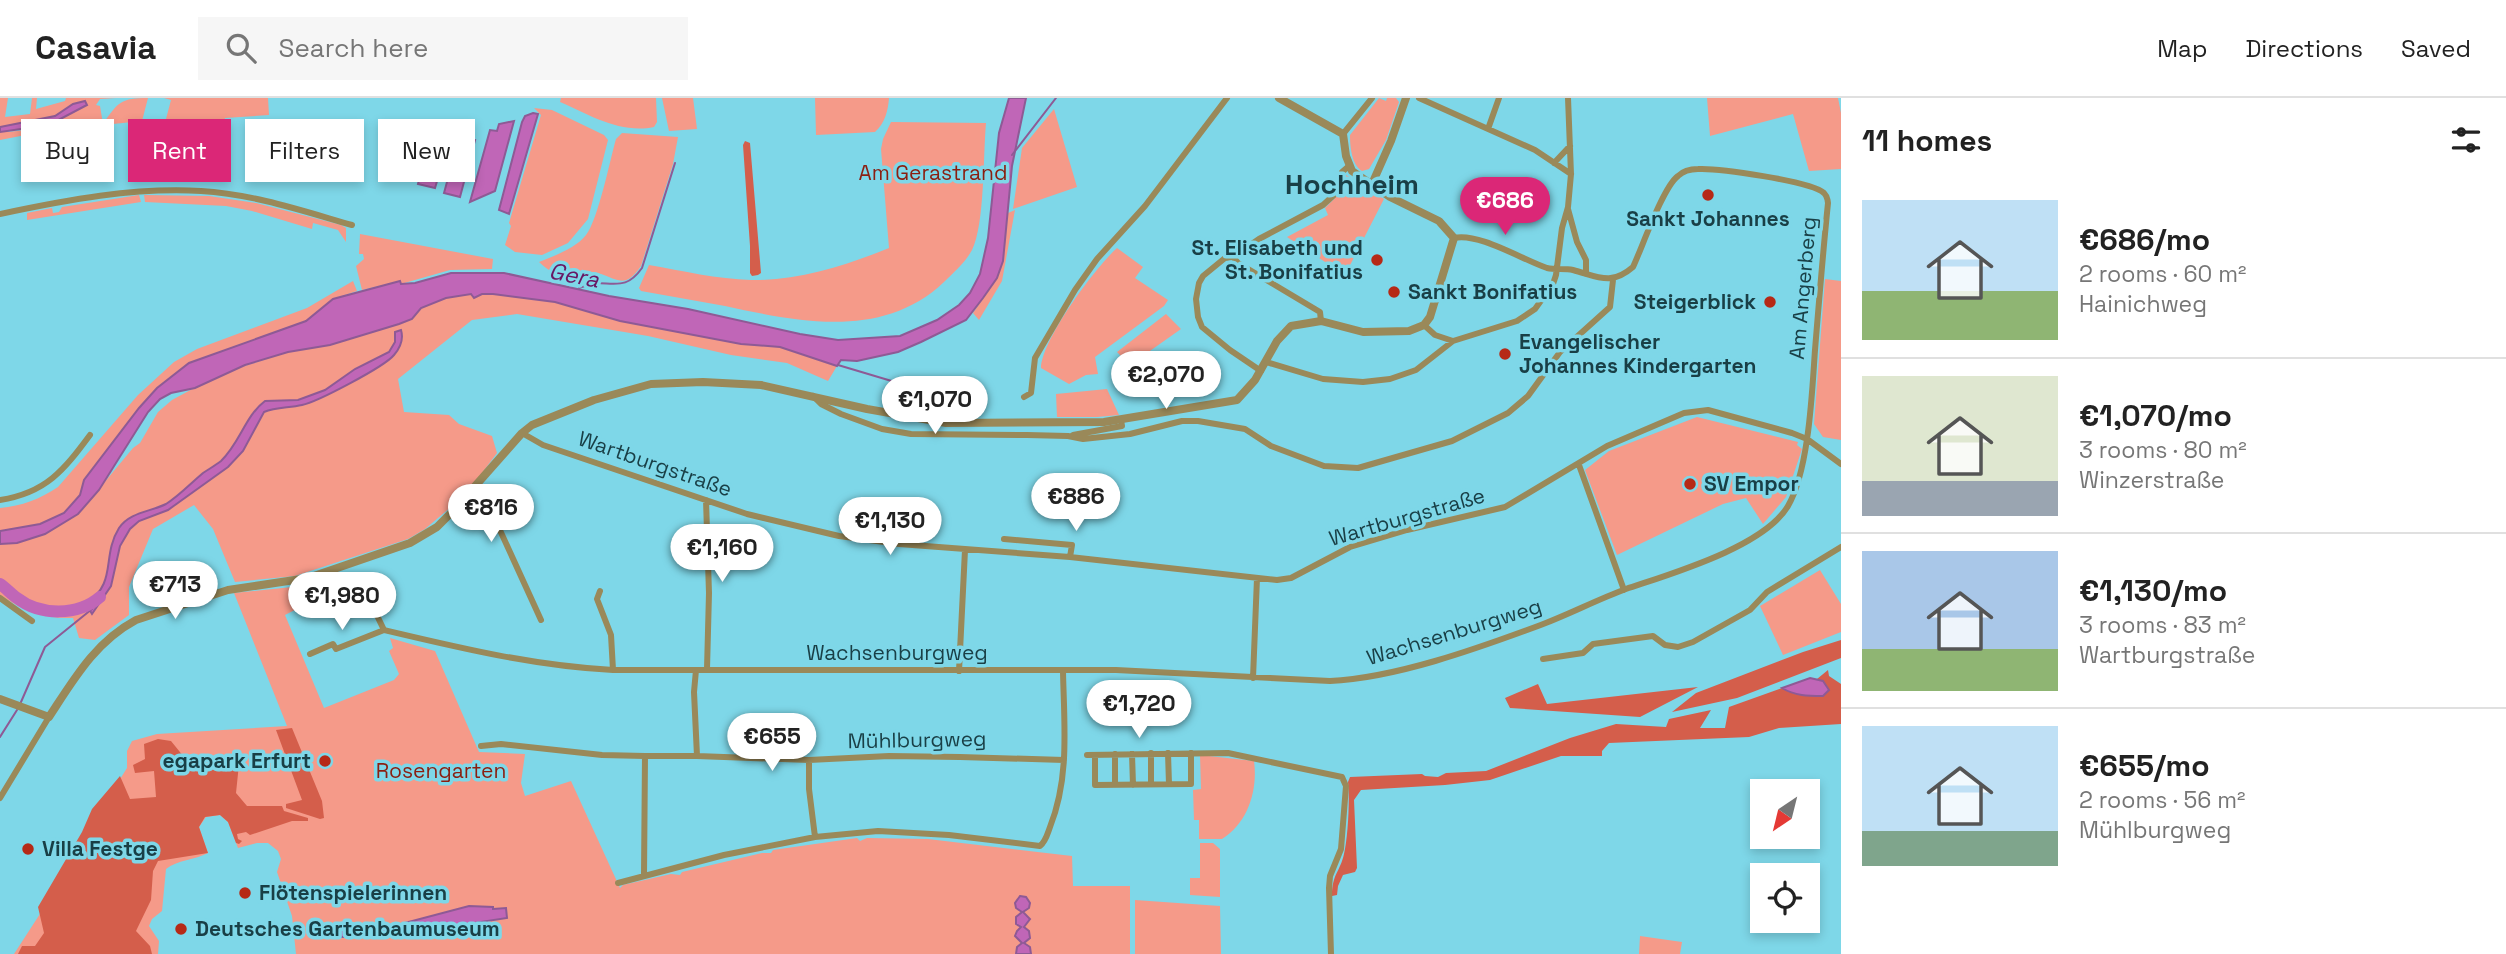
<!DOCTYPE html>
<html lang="en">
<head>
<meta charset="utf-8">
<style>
	:root { --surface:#fff; --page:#f6f6f6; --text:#222; --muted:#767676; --line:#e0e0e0; --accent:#db2777 }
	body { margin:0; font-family:"Space Grotesk",sans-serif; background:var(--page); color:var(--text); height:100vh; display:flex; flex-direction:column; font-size:26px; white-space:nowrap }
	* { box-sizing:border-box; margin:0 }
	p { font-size:23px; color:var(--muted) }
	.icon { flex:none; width:38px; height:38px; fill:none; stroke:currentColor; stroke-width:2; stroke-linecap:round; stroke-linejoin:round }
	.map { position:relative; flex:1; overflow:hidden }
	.details { display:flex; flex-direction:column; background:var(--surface); width:665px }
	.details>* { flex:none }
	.banner { position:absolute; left:21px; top:21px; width:665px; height:63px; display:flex; gap:14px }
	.needle { width:46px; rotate:215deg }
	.tools { position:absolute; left:1750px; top:681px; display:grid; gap:14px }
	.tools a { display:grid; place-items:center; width:70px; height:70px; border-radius:0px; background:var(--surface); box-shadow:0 4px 10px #0003; font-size:35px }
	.price { position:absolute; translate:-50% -60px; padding:0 16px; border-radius:24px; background:#fff; color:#222; font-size:23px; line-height:46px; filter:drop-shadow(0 2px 4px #0008) }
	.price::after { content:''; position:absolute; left:50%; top:42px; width:21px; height:16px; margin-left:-10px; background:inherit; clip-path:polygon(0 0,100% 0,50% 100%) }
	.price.on { background:var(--accent); color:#fff }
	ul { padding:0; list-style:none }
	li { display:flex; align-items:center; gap:21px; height:175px; padding:0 21px }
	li+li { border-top:2px solid var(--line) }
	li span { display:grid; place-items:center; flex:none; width:196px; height:140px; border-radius:0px; color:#555 }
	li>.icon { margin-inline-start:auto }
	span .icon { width:84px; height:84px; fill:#fffc; stroke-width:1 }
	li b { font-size:30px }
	h2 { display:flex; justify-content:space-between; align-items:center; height:84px; padding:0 21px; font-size:30px }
	.tag { padding:0 24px; border-radius:0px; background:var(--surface); box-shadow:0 4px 10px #0003; font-size:24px; line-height:63px }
	.tag.on { background:var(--accent); color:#fff }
	header { display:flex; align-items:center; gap:42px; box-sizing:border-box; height:98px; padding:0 35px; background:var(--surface); border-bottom:2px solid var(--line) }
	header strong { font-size:33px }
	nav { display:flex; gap:38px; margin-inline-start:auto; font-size:24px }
	.search { width:490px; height:63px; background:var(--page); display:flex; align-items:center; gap:18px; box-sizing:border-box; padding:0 24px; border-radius:0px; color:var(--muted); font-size:26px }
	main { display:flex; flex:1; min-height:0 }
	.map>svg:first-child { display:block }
	.green { fill:#f59a89 }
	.forest { fill:#d45e4b }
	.water { fill:#c066b7; stroke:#8e5a95; stroke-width:2 }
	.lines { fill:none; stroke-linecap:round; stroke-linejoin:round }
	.stream { stroke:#8e5a95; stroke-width:2 }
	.river { stroke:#c066b7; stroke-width:12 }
	.minor { stroke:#9a8959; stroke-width:6 }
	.tertiary { stroke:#9a8959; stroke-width:8 }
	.poi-dot { fill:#b62916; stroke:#7ed7e8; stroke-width:2.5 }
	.labels { text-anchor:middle; stroke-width:7; stroke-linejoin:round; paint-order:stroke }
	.park-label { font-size:21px; fill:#8b1e10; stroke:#7ed7e8 }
	.poi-label { font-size:21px; font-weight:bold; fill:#193f46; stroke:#7ed7e8; text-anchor:start }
	.street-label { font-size:21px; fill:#193f46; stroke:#7ed7e8 }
	.water-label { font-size:23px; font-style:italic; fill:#691663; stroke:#7ed7e8 }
	.district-label { font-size:28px; font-weight:bold; fill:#193f46; stroke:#7ed7e8 }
</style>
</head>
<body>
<header>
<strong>Casavia</strong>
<div class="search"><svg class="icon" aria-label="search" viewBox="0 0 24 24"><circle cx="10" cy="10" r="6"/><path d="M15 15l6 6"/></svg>Search here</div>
<nav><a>Map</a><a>Directions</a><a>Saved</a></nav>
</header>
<main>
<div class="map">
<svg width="1841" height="856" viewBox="0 0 1841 856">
	<rect width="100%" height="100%" fill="#7ed7e8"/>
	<!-- green -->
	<path class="green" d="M0 0H8L5 19 30 16 32 0H37L36 11 65 3 66 0H116L100 1 96 7 100 8 103 26C118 4 121 0 148 0L142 23 46 33 0 42V34C23 35 62 24 80 9L73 6 55 18 0 30Z
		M164 0H268L269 17 225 20 219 39 162 36 171 2Z
		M561 0H656L657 24 654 29C620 36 590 17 560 4Z
		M662 0H693L697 31 669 33Z
		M815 0H889C888 13 885 25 875 34L816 37Z
		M1379 0 1386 3 1387 0H1396L1399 4 1386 42 1369 71 1362 73C1352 67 1350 50 1350 37Z
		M1707 0H1838L1841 15V71L1809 73 1793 16 1710 38Z
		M534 10 552 12 604 37 608 42 588 121 568 145 542 157 515 154 505 147 511 128 509 125 541 17Z
		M1054 11 1077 89 1013 111 1022 50Z
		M891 24 986 25C983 57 985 126 972 152 965 165 954 174 944 184 883 242 799 224 725 208 697 203 669 198 641 193L639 190 649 167C683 173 717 181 751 182 797 183 848 167 889 150L881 51 883 41Z
		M622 35 678 39 673 66 641 168C623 195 615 177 592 174 587 173 580 176 575 177 560 180 550 174 539 164 554 158 576 150 586 137 598 122 610 62 616 41Z
		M1346 77 1384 101 1345 177 1287 139 1328 117 1325 110 1337 98Z
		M139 97 141 104 27 122V115L52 110 53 115 59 114 62 109Z
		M144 97 209 98 256 105 341 127 346 130V144L338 132 313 125 312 131 252 113 226 108 145 104Z
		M1015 112 1002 183 979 222 973 215 997 180 1003 163 1008 115Z
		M360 136 493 161 492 171 450 172 401 186 400 183 362 192 356 168 364 161 363 156H359Z
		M1117 150 1143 169 1135 180 1168 202 1164 208 1095 259 1098 276 1086 277 1069 286 1041 270C1042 241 1095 170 1117 150Z
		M1825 181 1841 183V342L1823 339 1814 326Z
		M353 183 357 193 333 201 306 223 189 265 157 290 139 310 84 382 80 397 64 415 40 426 0 433V410C22 408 40 401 58 389L138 297 174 264 197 251 307 210Z
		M472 196 474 200 482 196H493L555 204 620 223 741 246 780 249 837 268 828 283 787 265 731 257 648 238 517 216 472 222 398 281 404 314 449 317 459 326 492 338 497 355 476 383 451 409 425 431 408 441 295 478 235 484 213 431 194 407 153 431 129 489V517L95 542 79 540 73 520C43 521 24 513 0 497V446L17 445 78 416 133 350 140 345 158 314 172 302 220 276 288 254 330 247 399 226 412 221 421 210 446 200Z
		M1166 216 1181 231 1130 267 1117 254Z
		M1107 291 1119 317 1097 319H1057L1056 296Z
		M1697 319 1798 344 1797 347 1802 351 1786 399 1763 426 1746 400 1723 406 1617 457 1585 372 1609 353Z
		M1820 472 1841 506V534L1783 557 1760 508Z
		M315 484 322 498 285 517 324 610 394 582 399 576 389 553 393 550 390 540 435 553 479 654 525 656 521 685 525 698 571 683 620 790 623 787 671 776 680 777 682 774 762 755H771L773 752 857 740 860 743 867 740 928 741 1072 758 1073 788H1130V856H296L292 818 277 774 281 761 278 753 268 745H257L238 750 228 724 220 717 206 719 199 729 208 755C195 762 177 762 166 771L162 813 152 821 149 828 159 843 158 856H14L82 751 95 721 127 670V653L132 643 157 636 287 628 234 495 292 489Z
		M1200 657 1254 663C1258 692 1248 725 1222 741H1199V722H1194L1193 692 1201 691Z
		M1200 745H1213L1220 751V799L1190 797V780H1200Z
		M1135 802 1220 808 1221 856H1135Z
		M1640 838 1682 844 1680 856H1639Z"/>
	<!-- forest -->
	<path class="forest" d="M745 43 750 45 761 175 758 177 752 178 750 175V148L743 47Z
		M1841 542V560L1737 600 1672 614 1696 595 1803 554Z
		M1828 572 1829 578 1841 586V626L1779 630 1749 639 1609 645 1602 653V658H1561L1490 682 1445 687 1361 692 1354 702 1357 770 1355 774 1343 777 1338 788 1337 797 1332 798C1332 776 1340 774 1344 756 1348 740 1350 700 1348 684L1350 679 1422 676 1425 678 1438 679 1446 675 1486 673 1570 640 1616 626 1666 629 1669 621 1711 612 1700 630H1725L1729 609 1782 590C1795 598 1808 598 1823 598V583L1817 581Z
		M1538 586 1547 606 1698 589 1640 619 1510 610 1505 600Z
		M292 630 322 703 324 720 320 721 286 710V706L302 702 276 632Z
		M158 641 171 643 188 664 223 668 239 666 236 695 247 708H282L284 713 308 720V723H292L250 737 246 734 237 736 238 741 242 743 239 746 236 745 228 724 220 717 205 719 199 729 208 755 158 763 153 773 151 802 136 833 150 848 152 856H18L22 848H35L44 835 38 809 82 734 92 711 120 678 130 701 156 699 154 673 135 675 133 667 145 661 144 646Z"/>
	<!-- water -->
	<path class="water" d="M1009 0H1026L1012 68 1003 163 997 180 983 200 966 222 921 244 898 254 857 263 841 262 837 268 780 249 741 246 620 223 555 204 493 196H482L474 200 471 196 446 200 421 210 412 221 399 226 330 247 288 254 245 267 195 290 171 295 160 301 148 314 99 392 78 416 45 436 17 445 0 446V433L40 426 64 415 80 397 84 382 139 310 157 290 189 265 306 223 333 201 400 183 401 186 415 185 451 175H504L609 198 688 211 800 236 838 242 900 238 937 222 959 207 970 195 980 176 988 140 999 35Z
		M85 3 87 7 85 8 49 27 0 34V29L55 18 73 6Z
		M533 15 538 16 509 116 499 112 522 24 525 18Z
		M514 23 495 93 470 104 490 32 497 33 499 26Z
		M430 37 447 40 446 53 435 90 418 86Z
		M459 40 475 42 460 99 444 95Z
		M401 232C404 242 400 250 394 257 384 269 317 304 302 307 289 310 276 309 264 314L243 353 228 369 168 412 139 423 130 431 120 448 111 488 92 516 86 506C118 484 101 459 119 430 130 414 150 414 166 406 179 398 191 385 203 375 209 371 216 367 221 363 240 345 245 318 265 303L298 302 325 292 355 271 389 254 395 244V234Z
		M1810 580 1823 583 1829 592 1823 598C1808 598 1795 598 1782 590Z
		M1020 798 1026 799 1030 805 1029 810 1023 814 1030 821 1024 829 1029 833 1030 840 1024 845 1030 849 1031 856H1016L1017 849 1022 845 1015 838 1017 833 1021 829 1016 826V819L1022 814 1016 810 1015 805Z
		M469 808 493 809V811L506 810 507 820 429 832 389 836 388 833 381 834V837L360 839 359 834 352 835V839H324V831L401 826Z"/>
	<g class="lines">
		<!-- stream -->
		<path class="stream" d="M1012 57 1056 0
			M594 185C617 185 627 191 642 170L675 65
			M579 190 588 187
			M838 267 905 287 935 299
			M21 604 45 549 92 511
			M0 639 17 612"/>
		<!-- river -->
		<path class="river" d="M0 486C6 490 11 496 17 500 40 518 78 518 100 499"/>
		<!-- minor -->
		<path class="minor" d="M1419 0 1535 52 1571 76
			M1488 31 1499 0
			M1343 36 1372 0
			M1554 65 1570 48
			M1568 111 1577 144 1586 162V176
			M0 116C66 102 134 89 201 93 253 96 303 113 352 127
			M1233 159 1238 165 1320 214 1321 223
			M1424 227 1435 237 1453 243
			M1266 264 1323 281 1363 284 1390 281 1416 272 1453 243 1517 223 1535 211 1553 186 1556 177 1562 130 1568 109 1571 76 1568 0
			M1261 273 1230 252 1202 229 1198 219 1196 201 1199 185 1203 178 1225 160 1233 159 1259 141 1323 107 1334 97 1342 74 1349 68
			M813 298 821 306 841 316 882 331 911 336 1027 337 1068 338 1083 341 1130 336 1182 323H1198L1245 331 1271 348 1324 368 1358 370 1452 343 1508 315 1528 298 1560 254 1610 209 1613 182
			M1024 299 1031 295 1035 260 1075 192 1097 161 1145 108 1227 0
			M522 335 543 347 747 416 839 438 899 446 1070 459 1277 482 1291 480 1350 449 1407 432 1505 409 1607 348 1684 315 1708 312 1792 335 1807 341 1841 366
			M1073 337 1122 328 1121 322
			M1579 367 1624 492
			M477 388 483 395 541 522
			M0 402C46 395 64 372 90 337
			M706 402 709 495 707 571
			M1004 441 1072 447 1070 459
			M326 475 334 479 358 478 384 532
			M600 493 597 501 611 537 613 572
			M0 500 32 523
			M384 532C460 550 535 568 613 572H1116L1330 583C1395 580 1476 551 1538 528 1568 517 1596 502 1626 491 1670 476 1764 449 1788 408 1809 372 1812 294 1815 252 1819 203 1823 154 1828 105 1827 100 1828 99 1824 95 1811 83 1717 70 1698 71 1691 71 1683 73 1678 78 1663 89 1642 150 1633 169 1611 188 1599 179 1573 172 1564 170 1556 172 1547 170 1523 162 1478 134 1454 140
			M310 556 333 546 336 551 384 532
			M1543 561 1583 555 1593 546 1653 538 1665 547 1678 549 1693 544 1750 512 1767 494 1841 449
			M696 572 694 594 697 658
			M959 573 965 452
			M1253 580 1257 480
			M481 648 501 646 602 657 645 658H697L809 662 889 658 960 659 1064 662
			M1151 655V686
			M1168 655 1169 686
			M1115 656V687
			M1132 656 1133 687
			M1087 657 1228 655 1342 679 1346 688 1341 751 1330 778 1329 790 1331 856
			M1095 657V687L1191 686V655
			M809 662V691L815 739
			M0 700 49 619
			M644 777 645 658
			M618 785 724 757 815 739 878 733 949 737 1040 748C1046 743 1047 737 1050 729 1070 679 1064 626 1063 573"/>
		<!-- tertiary -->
		<path class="tertiary" d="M1372 86 1391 43 1406 0
			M0 601 49 619C74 581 95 544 136 522L228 492 308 480 410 445 437 429 454 412 522 335 532 327 594 302 651 286 703 284 761 287 867 311 946 325 1104 324 1237 302 1255 282 1277 243 1291 228 1321 223 1363 234 1409 233 1424 227 1430 219 1454 140 1439 123 1390 99 1352 73 1346 58 1343 36 1279 0"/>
	</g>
	<!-- markers -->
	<g class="poi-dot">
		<circle cx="1708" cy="97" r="7"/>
		<circle cx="1377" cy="162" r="7"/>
		<circle cx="1394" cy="194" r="7"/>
		<circle cx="1770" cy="204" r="7"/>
		<circle cx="1505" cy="256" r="7"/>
		<circle cx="1690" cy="386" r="7"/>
		<circle cx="325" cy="663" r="7"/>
		<circle cx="28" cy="751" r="7"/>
		<circle cx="245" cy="795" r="7"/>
		<circle cx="181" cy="831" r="7"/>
	</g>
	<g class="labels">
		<!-- park labels -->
		<g class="park-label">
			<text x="933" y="82">Am Gerastrand</text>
			<text x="441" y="680">Rosengarten</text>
		</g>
		<!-- poi labels -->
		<g class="poi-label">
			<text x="1708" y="128" text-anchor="middle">Sankt Johannes</text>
			<text x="1363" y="157" text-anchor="end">St. Elisabeth und<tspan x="1363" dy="24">St. Bonifatius</tspan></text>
			<text x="1408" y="201">Sankt Bonifatius</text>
			<text x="1756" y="211" text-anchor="end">Steigerblick</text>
			<text x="1519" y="251">Evangelischer<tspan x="1519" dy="24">Johannes Kindergarten</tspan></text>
			<text x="1704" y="393">SV Empor</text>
			<text x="311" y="670" text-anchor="end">egapark Erfurt</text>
			<text x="42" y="758">Villa Festge</text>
			<text x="259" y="802">Flötenspielerinnen</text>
			<text x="195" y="838">Deutsches Gartenbaumuseum</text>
		</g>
		<!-- street labels -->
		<g class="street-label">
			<text transform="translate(1803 190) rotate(-85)" y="7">Am Angerberg</text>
			<text transform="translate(655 366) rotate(19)" y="7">Wartburgstraße</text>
			<text transform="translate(1407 419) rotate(-16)" y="7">Wartburgstraße</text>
			<text transform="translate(1454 534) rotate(-17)" y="7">Wachsenburgweg</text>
			<text x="897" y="562">Wachsenburgweg</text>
			<text transform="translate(917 642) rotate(-1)" y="7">Mühlburgweg</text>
		</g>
		<!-- water labels -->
		<g class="water-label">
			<text transform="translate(574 177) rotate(11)" y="8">Gera</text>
		</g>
		<!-- district labels -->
		<g class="district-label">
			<text x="1352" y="96">Hochheim</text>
		</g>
	</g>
</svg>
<div class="tools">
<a><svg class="needle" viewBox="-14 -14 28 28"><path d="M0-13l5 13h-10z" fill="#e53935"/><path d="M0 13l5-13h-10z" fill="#767676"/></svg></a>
<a><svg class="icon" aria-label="locate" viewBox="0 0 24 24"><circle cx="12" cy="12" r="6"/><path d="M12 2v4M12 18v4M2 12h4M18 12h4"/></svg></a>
</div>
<b class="price on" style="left:1505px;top:139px">€686</b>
<b class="price" style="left:1166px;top:313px">€2,070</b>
<b class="price" style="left:935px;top:338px">€1,070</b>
<b class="price" style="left:1076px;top:435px">€886</b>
<b class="price" style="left:491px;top:446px">€816</b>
<b class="price" style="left:890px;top:459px">€1,130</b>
<b class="price" style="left:722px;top:486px">€1,160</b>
<b class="price" style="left:175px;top:523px">€713</b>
<b class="price" style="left:342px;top:534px">€1,980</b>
<b class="price" style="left:1139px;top:642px">€1,720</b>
<b class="price" style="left:772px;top:675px">€655</b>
<div class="banner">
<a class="tag">Buy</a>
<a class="tag on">Rent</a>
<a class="tag">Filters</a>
<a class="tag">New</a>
</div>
</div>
<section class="details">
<h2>11 homes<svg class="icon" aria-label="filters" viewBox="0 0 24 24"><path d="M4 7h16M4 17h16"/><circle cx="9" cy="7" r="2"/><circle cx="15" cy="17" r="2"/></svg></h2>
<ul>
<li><span style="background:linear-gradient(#bfe0f5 65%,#8fb573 0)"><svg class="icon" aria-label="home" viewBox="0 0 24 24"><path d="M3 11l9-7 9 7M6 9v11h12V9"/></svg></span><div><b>€686/mo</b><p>2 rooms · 60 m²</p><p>Hainichweg</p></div></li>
<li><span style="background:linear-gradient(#dfe7d0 75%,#9aa5b1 0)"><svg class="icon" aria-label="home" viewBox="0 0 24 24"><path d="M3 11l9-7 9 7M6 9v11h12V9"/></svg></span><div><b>€1,070/mo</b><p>3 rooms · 80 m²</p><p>Winzerstraße</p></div></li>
<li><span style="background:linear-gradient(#a9c7e8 70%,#8fb573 0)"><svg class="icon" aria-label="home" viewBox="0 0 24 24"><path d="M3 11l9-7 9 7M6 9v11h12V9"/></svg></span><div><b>€1,130/mo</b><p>3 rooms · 83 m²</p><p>Wartburgstraße</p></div></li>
<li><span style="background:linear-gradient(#bfe0f5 75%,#7fa58c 0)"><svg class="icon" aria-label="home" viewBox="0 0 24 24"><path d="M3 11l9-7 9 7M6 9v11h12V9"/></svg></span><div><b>€655/mo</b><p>2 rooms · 56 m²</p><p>Mühlburgweg</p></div></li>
</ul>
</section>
</main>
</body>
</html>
